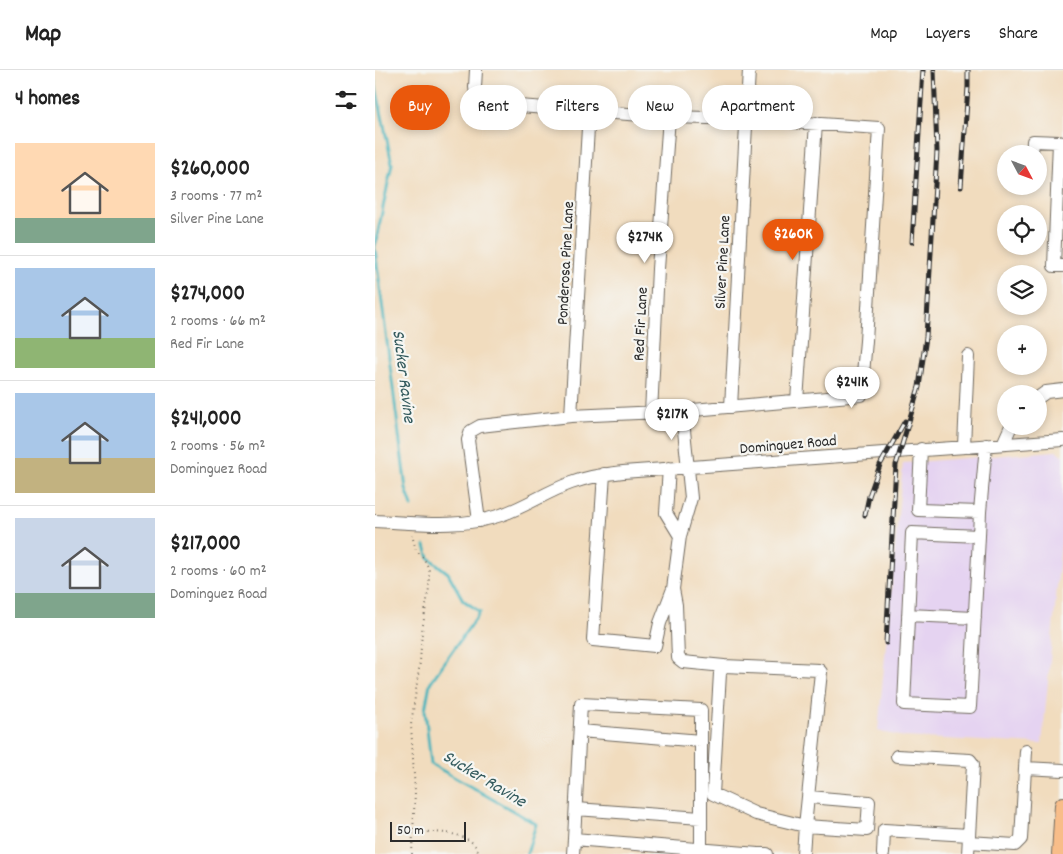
<!DOCTYPE html>
<html lang="en">
<head>
<meta charset="utf-8">
<style>
	:root { --surface:#fff; --page:#f6f6f6; --text:#222; --muted:#767676; --line:#e0e0e0; --accent:#ea580c }
	body { margin:0; font-family:Dekko,sans-serif; background:var(--page); color:var(--text); height:100vh; display:flex; flex-direction:column; font-size:19px; white-space:nowrap }
	* { box-sizing:border-box; margin:0 }
	p { font-size:16px; color:var(--muted) }
	.icon { flex:none; width:28px; height:28px; fill:none; stroke:currentColor; stroke-width:2; stroke-linecap:round; stroke-linejoin:round }
	.map { position:relative; flex:1; overflow:hidden }
	.side { display:flex; flex-direction:column; background:var(--surface); width:375px }
	.side>* { flex:none }
	.top-card { position:absolute; left:15px; top:15px; width:475px; height:45px; display:flex; gap:10px }
	.needle { width:32px; rotate:131deg }
	.tools { position:absolute; left:622px; top:75px; display:grid; gap:10px }
	.tools a { display:grid; place-items:center; width:50px; height:50px; border-radius:50%; background:var(--surface); box-shadow:0 2px 8px #0003; font-size:25px }
	.scale { position:absolute; left:15px; bottom:12px; width:76px; box-sizing:border-box; padding-left:5px; border:2px solid #2b2b2b; border-top:0; font-size:14px; line-height:18px; white-space:nowrap; color:#2b2b2b; -webkit-text-stroke:4px #f6f6f2; paint-order:stroke }
	.price { position:absolute; translate:-50% -42px; padding:0 11px; border-radius:18px; background:#fff; color:#222; font-size:16px; line-height:32px; filter:drop-shadow(0 1px 2px #0008) }
	.price::after { content:''; position:absolute; left:50%; top:30px; width:15px; height:11px; margin-left:-8px; background:inherit; clip-path:polygon(0 0,100% 0,50% 100%) }
	.price.on { background:var(--accent); color:#fff }
	ul { padding:0; list-style:none }
	li { display:flex; align-items:center; gap:15px; height:125px; padding:0 15px }
	li+li { border-top:1px solid var(--line) }
	li span { display:grid; place-items:center; flex:none; width:140px; height:100px; border-radius:0px; color:#555 }
	li>.icon { margin-inline-start:auto }
	span .icon { width:60px; height:60px; fill:#fffc; stroke-width:1 }
	li b { font-size:21px }
	h2 { display:flex; justify-content:space-between; align-items:center; height:60px; padding:0 15px; font-size:21px }
	.chip { padding:0 18px; border-radius:22px; background:var(--surface); box-shadow:0 2px 8px #0003; font-size:18px; line-height:45px }
	.chip.on { background:var(--accent); color:#fff }
	header { display:flex; align-items:center; gap:30px; box-sizing:border-box; height:70px; padding:0 25px; background:var(--surface); border-bottom:1px solid var(--line) }
	header strong { font-size:24px }
	nav { display:flex; gap:28px; margin-inline-start:auto; font-size:18px }
	main { display:flex; flex:1; min-height:0 }
	.map>svg:first-child { display:block }
	.built { fill:#e5d3f1 }
	.lines { fill:none; stroke-linecap:round; stroke-linejoin:round }
	.stream { stroke:#44b4bc; stroke-width:3 }
	.minor-casing { stroke:#70695e; stroke-width:14 }
	.major-casing { stroke:#70695e; stroke-width:18 }
	.path { stroke:#70695e; stroke-width:2; stroke-dasharray:1 4; stroke-linecap:butt }
	.minor { stroke:#fff; stroke-width:12 }
	.major { stroke:#f8bd89; stroke-width:16 }
	.rail-casing { stroke:#2b2b2b; stroke-width:5 }
	.rail { stroke:#f6f6f2; stroke-width:3; stroke-dasharray:9; stroke-linecap:butt }
	.labels { text-anchor:middle; stroke-width:4.5; stroke-linejoin:round; paint-order:stroke }
	.street-label { font-size:16px; fill:#2b2b2b; stroke:#f6f6f2 }
	.water-label { font-size:18px; font-style:italic; fill:#345b5e; stroke:#f6f6f2 }
</style>
</head>
<body>
<header>
<strong>Map</strong>
<nav><a>Map</a><a>Layers</a><a>Share</a></nav>
</header>
<main>
<section class="side">
<h2>4 homes<svg class="icon" aria-label="filters" viewBox="0 0 24 24"><path d="M4 7h16M4 17h16"/><circle cx="9" cy="7" r="2"/><circle cx="15" cy="17" r="2"/></svg></h2>
<ul>
<li><span style="background:linear-gradient(#ffd9b3 75%,#7fa58c 0)"><svg class="icon" aria-label="home" viewBox="0 0 24 24"><path d="M3 11l9-7 9 7M6 9v11h12V9"/></svg></span><div><b>$260,000</b><p>3 rooms · 77 m²</p><p>Silver Pine Lane</p></div></li>
<li><span style="background:linear-gradient(#a9c7e8 70%,#8fb573 0)"><svg class="icon" aria-label="home" viewBox="0 0 24 24"><path d="M3 11l9-7 9 7M6 9v11h12V9"/></svg></span><div><b>$274,000</b><p>2 rooms · 66 m²</p><p>Red Fir Lane</p></div></li>
<li><span style="background:linear-gradient(#a9c7e8 65%,#c2b280 0)"><svg class="icon" aria-label="home" viewBox="0 0 24 24"><path d="M3 11l9-7 9 7M6 9v11h12V9"/></svg></span><div><b>$241,000</b><p>2 rooms · 56 m²</p><p>Dominguez Road</p></div></li>
<li><span style="background:linear-gradient(#c9d6e8 75%,#7fa58c 0)"><svg class="icon" aria-label="home" viewBox="0 0 24 24"><path d="M3 11l9-7 9 7M6 9v11h12V9"/></svg></span><div><b>$217,000</b><p>2 rooms · 60 m²</p><p>Dominguez Road</p></div></li>
</ul>
</section>
<div class="map">
<svg width="688" height="784" viewBox="0 0 688 784">
	<rect width="100%" height="100%" fill="#f6f6f2"/>
	<filter id="ink" filterUnits="userSpaceOnUse"><feTurbulence type="fractalNoise" baseFrequency=".02" numOctaves="2"/><feDisplacementMap in="SourceGraphic" scale="10" xChannelSelector="R" yChannelSelector="G"/><feConvolveMatrix kernelMatrix="1 2 1 2 8 2 1 2 1" color-interpolation-filters="sRGB"/></filter>
	<filter id="wash" filterUnits="userSpaceOnUse"><feTurbulence type="fractalNoise" baseFrequency=".0096" numOctaves="4" result="noise"/><feDisplacementMap in="SourceGraphic" scale="20" xChannelSelector="R" yChannelSelector="G"/><feGaussianBlur stdDeviation="1.12" result="paint"/><feColorMatrix in="noise" values="0 0 0 0 0 0 0 0 0 0 0 0 0 0 0 0 0 1.4 0 .05"/><feComposite in="paint" operator="in"/></filter>
	<g filter="url(#wash)">
		<rect width="100%" height="100%" fill="#f1dcbe"/>
		<!-- built -->
		<path class="built" d="M682 381 688 386V453L667 674 529 667 503 661 528 393Z"/>
		<g class="lines">
			<!-- stream -->
			<path class="stream" d="M0 12 17 94 0 176
				M0 179 31 419 37 436
				M50 476 54 488 73 503 88 530 105 542 55 613 50 640 56 694 161 754 152 784"/>
		</g>
	</g>
	<g filter="url(#ink)">
		<g class="lines">
			<!-- minor casing -->
			<g class="minor-casing">
				<path id="minor" d="M101 0 100 17 102 33 294 47 372 49 504 58 491 271 486 325 307 341 196 346 105 356 96 361 93 370 104 451
					M688 73 684 72 679 196H688
					M657 84 658 71 684 72
					M664 327 671 322 688 320
					M422 331 441 53
					M356 337 374 0
					M276 343 283 199 294 47
					M196 346 214 41
					M628 374 636 356
					M589 376 593 286
					M546 379 543 440 605 442 611 375
					M229 404 218 570 280 576 285 553 298 519 305 466 291 443 294 398
					M0 451C42 453 85 459 126 445 150 437 171 422 196 413 212 407 230 404 248 402L688 370
					M305 466 316 428 307 341
					M604 466 537 463 529 634 595 637 604 466 605 442
					M298 519 301 535 303 588 308 592 349 596
					M533 545 600 548
					M205 661 326 671
					M522 686 595 690 598 694 593 784
					M650 698 688 700
					M201 739 326 748
					M594 772 640 775 646 769 651 681
					M198 784 199 769
					M325 784 326 779V640L206 634 199 769 383 784H392
					M428 784 430 756 381 744 338 724 345 603 349 596 444 600 446 602 430 756 492 760 494 732 434 727
					M508 784 509 760 594 765"/>
			</g>
			<!-- major casing -->
			<g class="major-casing">
				<path id="major" d="M685 784 688 735"/>
			</g>
			<!-- path -->
			<path class="path" d="M38 761C58 763 98 759 104 784
				M37 784 40 722 36 655 45 592 47 561 54 518V499L49 489 41 480 37 465"/>
			<!-- minor -->
			<use href="#minor" class="minor"/>
			<!-- major -->
			<use href="#major" class="major"/>
			<!-- rail casing -->
			<g class="rail-casing">
				<path id="rail" d="M586 117 593 17V0
					M537 172 548 0
					M490 445 494 426 505 395 530 351
					M511 573 521 395 544 317 551 267 562 81 559 0"/>
			</g>
			<!-- rail -->
			<use href="#rail" class="rail"/>
		</g>
	</g>
	<g class="labels">
		<!-- street labels -->
		<g class="street-label">
			<text transform="translate(346 192) rotate(-87)" y="6">Silver Pine Lane</text>
			<text transform="translate(189 193) rotate(-87)" y="6">Ponderosa Pine Lane</text>
			<text transform="translate(264 254) rotate(-87)" y="6">Red Fir Lane</text>
			<text transform="translate(413 373) rotate(-5)" y="6">Dominguez Road</text>
		</g>
		<!-- water labels -->
		<g class="water-label">
			<text transform="translate(30 306) rotate(83)" y="6">Sucker Ravine</text>
			<text transform="translate(110 708) rotate(31)" y="6">Sucker Ravine</text>
		</g>
	</g>
</svg>
<div class="tools">
<a><svg class="needle" viewBox="-14 -14 28 28"><path d="M0-13l5 13h-10z" fill="#e53935"/><path d="M0 13l5-13h-10z" fill="#767676"/></svg></a>
<a><svg class="icon" aria-label="locate" viewBox="0 0 24 24"><circle cx="12" cy="12" r="6"/><path d="M12 2v4M12 18v4M2 12h4M18 12h4"/></svg></a>
<a><svg class="icon" aria-label="layers" viewBox="0 0 24 24"><path d="M12 4l9 5-9 5-9-5zM3 14l9 5 9-5"/></svg></a>
<a>+</a>
<a>−</a>
</div>
<div class="scale">50 m</div>
<b class="price on" style="left:418px;top:191px">$260K</b>
<b class="price" style="left:270px;top:194px">$274K</b>
<b class="price" style="left:477px;top:339px">$241K</b>
<b class="price" style="left:297px;top:371px">$217K</b>
<div class="top-card">
<a class="chip on">Buy</a>
<a class="chip">Rent</a>
<a class="chip">Filters</a>
<a class="chip">New</a>
<a class="chip">Apartment</a>
</div>
</div>
</main>
</body>
</html>
